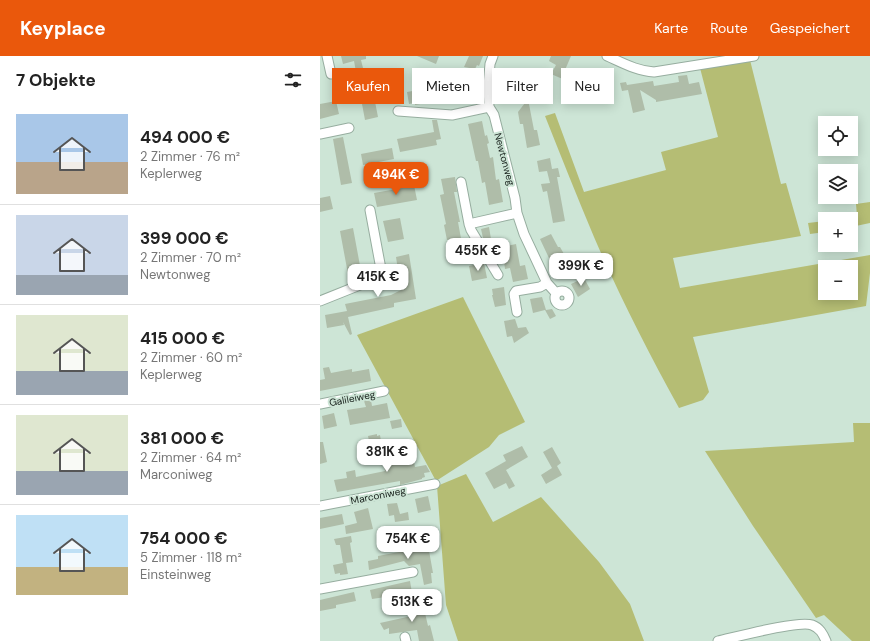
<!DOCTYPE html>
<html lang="de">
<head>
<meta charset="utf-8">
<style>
	:root { --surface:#fff; --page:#f2f2f2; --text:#222; --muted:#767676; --line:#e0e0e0; --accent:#ea580c }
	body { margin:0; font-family:"DM Sans",sans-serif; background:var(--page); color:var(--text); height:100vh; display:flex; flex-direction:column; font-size:15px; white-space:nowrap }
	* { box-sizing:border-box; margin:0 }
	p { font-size:13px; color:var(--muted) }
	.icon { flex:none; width:22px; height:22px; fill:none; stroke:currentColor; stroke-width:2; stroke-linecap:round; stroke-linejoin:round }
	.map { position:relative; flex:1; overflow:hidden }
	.drawer { display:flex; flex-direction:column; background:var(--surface); width:320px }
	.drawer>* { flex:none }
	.banner { position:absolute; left:12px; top:12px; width:380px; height:36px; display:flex; gap:8px }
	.buttons { position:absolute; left:498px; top:60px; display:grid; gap:8px }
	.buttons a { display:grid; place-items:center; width:40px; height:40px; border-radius:0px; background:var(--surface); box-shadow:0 2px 10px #0003; font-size:20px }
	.price { position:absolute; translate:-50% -34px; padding:0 9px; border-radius:8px; background:#fff; color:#222; font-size:13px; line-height:26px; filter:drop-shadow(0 1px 2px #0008) }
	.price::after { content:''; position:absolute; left:50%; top:24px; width:12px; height:9px; margin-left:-6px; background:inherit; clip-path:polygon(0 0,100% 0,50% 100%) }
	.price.selected { background:var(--accent); color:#fff }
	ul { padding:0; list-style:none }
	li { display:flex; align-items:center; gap:12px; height:100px; padding:0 16px }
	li+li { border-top:1px solid var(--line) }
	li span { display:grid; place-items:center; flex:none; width:112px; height:80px; border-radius:0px; color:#555 }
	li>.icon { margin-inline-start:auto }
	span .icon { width:48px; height:48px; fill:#fffc; stroke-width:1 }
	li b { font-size:17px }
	h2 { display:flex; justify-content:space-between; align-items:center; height:48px; padding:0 16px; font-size:17px }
	.tag { padding:0 14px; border-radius:0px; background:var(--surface); box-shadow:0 2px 10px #0003; font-size:14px; line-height:36px }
	.tag.selected { background:var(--accent); color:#fff }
	header { display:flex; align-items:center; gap:24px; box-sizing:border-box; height:56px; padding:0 20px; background:var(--accent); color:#fff }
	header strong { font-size:19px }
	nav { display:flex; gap:22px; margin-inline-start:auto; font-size:14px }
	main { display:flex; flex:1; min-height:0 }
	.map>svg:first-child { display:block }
	.green { fill:#b5bd74; fill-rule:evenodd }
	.building { fill:#afbda9 }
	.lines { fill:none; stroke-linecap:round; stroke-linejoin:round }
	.street-casing { stroke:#96ad9f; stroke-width:11 }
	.street { stroke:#fff; stroke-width:9 }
	.labels { text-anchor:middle; stroke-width:4; stroke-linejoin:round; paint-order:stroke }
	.street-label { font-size:10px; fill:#17201b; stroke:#cde5d6 }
</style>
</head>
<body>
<header>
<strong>Keyplace</strong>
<nav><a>Karte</a><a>Route</a><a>Gespeichert</a></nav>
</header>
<main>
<section class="drawer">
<h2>7 Objekte<svg class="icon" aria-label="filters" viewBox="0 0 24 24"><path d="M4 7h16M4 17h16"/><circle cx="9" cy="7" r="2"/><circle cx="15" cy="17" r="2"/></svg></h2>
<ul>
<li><span style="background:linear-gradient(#a9c7e8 60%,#b9a48a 0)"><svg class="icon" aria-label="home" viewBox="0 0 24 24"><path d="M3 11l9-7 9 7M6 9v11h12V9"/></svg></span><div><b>494 000 €</b><p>2 Zimmer · 76 m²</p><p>Keplerweg</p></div></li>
<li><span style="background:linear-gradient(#c9d6e8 75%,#9aa5b1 0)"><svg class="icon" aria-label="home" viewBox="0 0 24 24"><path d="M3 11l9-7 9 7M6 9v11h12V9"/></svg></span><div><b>399 000 €</b><p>2 Zimmer · 70 m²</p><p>Newtonweg</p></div></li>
<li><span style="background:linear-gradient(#dfe7d0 70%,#9aa5b1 0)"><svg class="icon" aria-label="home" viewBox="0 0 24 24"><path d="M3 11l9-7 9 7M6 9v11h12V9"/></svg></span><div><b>415 000 €</b><p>2 Zimmer · 60 m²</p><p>Keplerweg</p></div></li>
<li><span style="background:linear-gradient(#dfe7d0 70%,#9aa5b1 0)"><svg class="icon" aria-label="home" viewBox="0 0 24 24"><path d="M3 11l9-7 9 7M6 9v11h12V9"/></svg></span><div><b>381 000 €</b><p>2 Zimmer · 64 m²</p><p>Marconiweg</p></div></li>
<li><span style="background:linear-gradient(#bfe0f5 65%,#c2b280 0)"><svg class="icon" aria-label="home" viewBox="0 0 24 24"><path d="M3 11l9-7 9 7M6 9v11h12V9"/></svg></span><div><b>754 000 €</b><p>5 Zimmer · 118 m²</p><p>Einsteinweg</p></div></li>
</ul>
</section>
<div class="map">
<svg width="550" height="585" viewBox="0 0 550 585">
	<rect width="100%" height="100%" fill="#cde5d6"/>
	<!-- green -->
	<path class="green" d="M430 4 461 128 466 127 481 180 353 202 360 232 550 199V217L546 250 373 281 389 336 383 344 359 352C328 296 299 239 274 181 257 141 241 100 225 60L235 57 264 136 346 114 341 96 398 81 380 12ZM505 211H531V237H505Z
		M550 146V167L531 171V163H516L537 160 536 148Z
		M505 165V176L490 178 488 167Z
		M143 241 205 366 179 379 169 391 116 425 37 279Z
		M533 367H550V585H532L504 559 496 562 433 470 385 395 534 386Z
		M146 418 173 466 221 441 279 506 310 548 324 585H138L126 549 117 430Z"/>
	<!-- building -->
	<path class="building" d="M21 0H46V3L41 4 44 16 49 15 58 61 45 64 34 5 23 8Z
		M97 0H119L116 8Z
		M149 0H163L159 10 157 9 155 13 144 11Z
		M231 0H251L245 14 261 18 259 28 252 27 231 18 236 9 229 5Z
		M80 19 83 36 76 37 73 20Z
		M367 19 369 28 379 26 382 38 336 46V44L320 34 325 54 313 57 308 34 302 35 300 27 306 26 307 29 333 25 334 30 359 26 358 20Z
		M125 29V31L134 29 135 32 150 30V32L158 30 159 39 150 42 151 44 128 48 127 43 95 49V47L89 48 87 36Z
		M199 29 203 41 194 44 190 32Z
		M208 43 214 74H217L220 89 207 92 203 68H200L198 56Z
		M16 45 19 58 0 63V48Z
		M112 64H117L121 83 116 84 117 89 80 96 77 83 114 76Z
		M162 65 165 80 167 79 169 87 167 88 170 102 173 101 176 124 179 123 183 146 169 149 165 126 162 127 158 105H156L148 68Z
		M23 81 32 127 21 129 13 83Z
		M72 92 74 103 43 109 41 98Z
		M230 102 232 113 238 112 240 121H237L245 165 233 167 227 135 223 136 221 128 230 127 227 115 219 116 217 105Z
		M135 121 137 136H134L140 166H138L142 188 150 187 153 202 139 204 134 182 127 184 124 169 126 168 120 139 124 138 121 123Z
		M93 124 97 144 57 151 54 137 88 131 86 126Z
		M10 140 13 153 0 156V142Z
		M80 162 84 183 68 186 63 165Z
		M169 171 172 189 168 190 163 182 161 173Z
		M33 172 41 215 28 218 20 175Z
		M231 178 238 191H240L244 198 240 199 247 213 249 212 253 220 245 221 242 216 237 219 220 183Z
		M196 188 200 210 205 209 208 223 193 226 190 212 185 213 182 191Z
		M89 198 96 243 74 247V251L28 261 32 278 30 279 23 266 24 269 7 272 5 259 27 255 25 248 71 239 81 234 76 201Z
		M164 207 167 222 152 225 149 210Z
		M264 222 270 233 258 241 251 228Z
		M184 231 186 249 175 251 172 239H173L172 233Z
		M222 241 226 254 232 253 236 260 230 263 225 254 213 257 210 243Z
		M195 263 198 272 206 271 209 277 194 287 192 280 187 281 184 265Z
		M9 311 11 317 32 313V316L49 313 51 325 0 335V324L5 323 3 312Z
		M51 344 52 350 67 347 70 362 30 369 27 354 46 351 44 345Z
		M14 357 17 370 4 373 2 360Z
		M81 363 82 371 72 373 70 365Z
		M57 378V380L60 379 63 397 52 400 48 380Z
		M0 386H3L7 406 0 408Z
		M91 390 95 411 106 409 110 416 104 417 105 421 102 422V423L80 429V425L17 436 14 424 27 422 26 416 35 414 36 421 65 415 64 410 76 408 73 393Z
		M202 390 208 401 186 414 195 430 189 433 186 427 174 433 165 417 186 405 183 399Z
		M232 391 241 407 237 410 242 419 226 428 221 419 232 412 223 396Z
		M108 440 111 454 98 457 95 443Z
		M77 447 80 458 88 456 89 464 75 466 74 459 69 460 67 448Z
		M48 452 53 473 26 478 25 470 37 467 34 456Z
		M22 458 24 468 0 473V462Z
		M31 480 32 486 30 487 33 506 26 507 28 518 20 519V517L15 518 13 509 23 507 20 489H16L14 483Z
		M85 487 87 493 108 489 113 517H111L112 527 104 529 100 508 89 510 84 505 49 514 48 505 58 503V500L79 496 78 488Z
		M90 525 92 537 52 543 50 534Z
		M34 536 36 545 16 549V552L0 555V544Z
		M99 537 103 558 105 557 108 570 110 569 114 585H99L97 574 69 578V572L64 574 60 567 96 559 92 538Z"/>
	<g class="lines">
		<!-- street casing -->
		<g class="street-casing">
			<path id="street" d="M7 0 11 18
				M173 0 170 8 168 30 169 51 174 59 195 142 197 157 204 178 227 227 236 237
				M287 0C303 7 317 15 334 16L434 0
				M78 55 132 59 169 51
				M0 78 29 72
				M141 126 149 168 197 157
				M149 168 151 174 178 219
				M235 242a7 7 0 1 1 14 0a7 7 0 1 1-14 0Z
				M0 245 55 223 60 219 61 213 50 154
				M197 256 194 238 196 235 220 231 227 227
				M0 348 64 335
				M0 450 115 428
				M0 533 93 516
				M85 581 86 585
				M398 585C416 581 479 564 492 569 500 572 503 578 506 585"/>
		</g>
		<!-- street -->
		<use href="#street" class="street"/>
	</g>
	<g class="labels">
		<!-- street labels -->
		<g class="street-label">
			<text transform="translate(185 103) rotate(75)" y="4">Newtonweg</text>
			<text transform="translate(32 342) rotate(-11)" y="4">Galileiweg</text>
			<text transform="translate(58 439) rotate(-11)" y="4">Marconiweg</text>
		</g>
	</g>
</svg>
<div class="buttons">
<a><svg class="icon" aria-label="locate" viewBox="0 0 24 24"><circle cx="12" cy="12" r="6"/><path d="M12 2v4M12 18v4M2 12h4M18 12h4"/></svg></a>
<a><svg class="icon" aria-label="layers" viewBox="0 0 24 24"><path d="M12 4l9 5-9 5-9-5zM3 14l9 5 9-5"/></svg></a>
<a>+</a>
<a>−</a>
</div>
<b class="price selected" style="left:76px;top:140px">494K €</b>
<b class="price" style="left:158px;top:216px">455K €</b>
<b class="price" style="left:261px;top:231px">399K €</b>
<b class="price" style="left:58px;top:242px">415K €</b>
<b class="price" style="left:67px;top:417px">381K €</b>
<b class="price" style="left:88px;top:504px">754K €</b>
<b class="price" style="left:92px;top:567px">513K €</b>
<div class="banner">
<a class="tag selected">Kaufen</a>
<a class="tag">Mieten</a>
<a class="tag">Filter</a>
<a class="tag">Neu</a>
</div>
</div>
</main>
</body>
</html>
